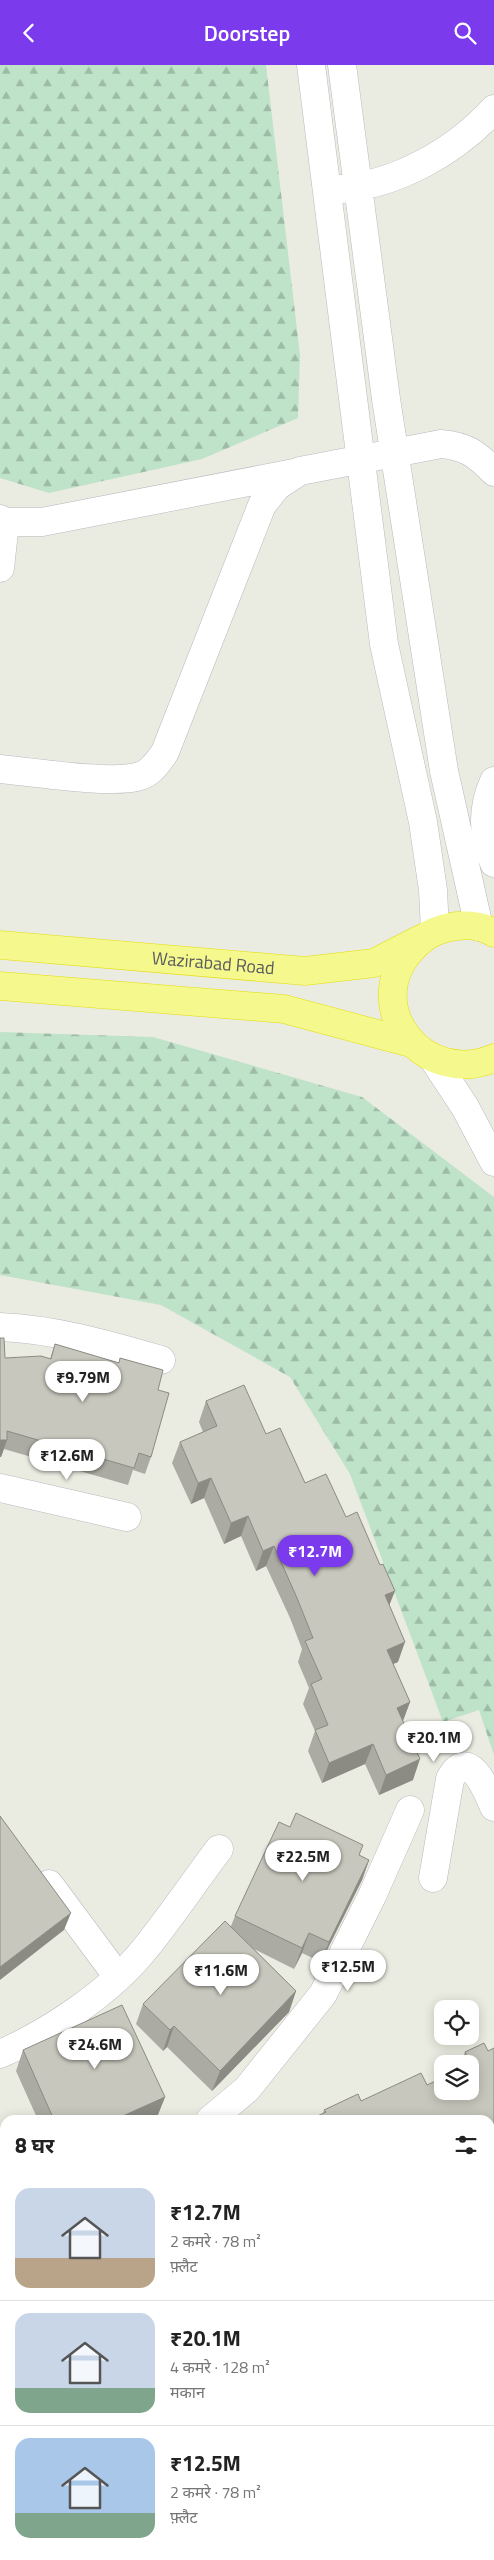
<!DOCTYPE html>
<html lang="hi">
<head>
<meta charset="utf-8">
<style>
	:root { --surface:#fff; --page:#f2f2f2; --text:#222; --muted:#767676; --line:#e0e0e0; --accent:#7c3aed }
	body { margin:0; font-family:"Titillium Web","Noto Sans Devanagari",sans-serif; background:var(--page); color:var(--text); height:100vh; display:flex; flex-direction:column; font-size:19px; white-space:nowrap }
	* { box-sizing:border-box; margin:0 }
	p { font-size:16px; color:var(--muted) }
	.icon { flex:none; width:28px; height:28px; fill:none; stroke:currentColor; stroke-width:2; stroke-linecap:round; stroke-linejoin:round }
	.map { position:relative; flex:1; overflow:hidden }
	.drawer { position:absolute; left:0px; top:2050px; width:495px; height:445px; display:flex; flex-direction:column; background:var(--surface); border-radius:15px 15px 0 0; box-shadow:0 2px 12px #0003 }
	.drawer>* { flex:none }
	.buttons { position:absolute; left:434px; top:1935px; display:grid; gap:10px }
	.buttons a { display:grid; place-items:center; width:45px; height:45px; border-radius:10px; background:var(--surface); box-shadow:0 2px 12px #0003; font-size:25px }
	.price { position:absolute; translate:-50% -42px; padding:0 11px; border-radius:18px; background:#fff; color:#222; font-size:16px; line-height:32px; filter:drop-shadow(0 1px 2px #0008) }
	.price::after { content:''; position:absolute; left:50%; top:30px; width:15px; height:11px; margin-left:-8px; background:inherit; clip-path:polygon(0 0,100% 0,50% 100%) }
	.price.selected { background:var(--accent); color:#fff }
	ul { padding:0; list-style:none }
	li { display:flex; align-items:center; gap:15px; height:125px; padding:0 15px }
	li+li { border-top:1px solid var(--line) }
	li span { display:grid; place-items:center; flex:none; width:140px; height:100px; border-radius:15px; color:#555 }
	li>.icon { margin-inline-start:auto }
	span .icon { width:60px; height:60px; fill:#fffc; stroke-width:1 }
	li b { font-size:21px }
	h2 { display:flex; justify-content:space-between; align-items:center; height:60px; padding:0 15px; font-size:21px }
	header { display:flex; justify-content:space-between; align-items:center; height:65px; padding:0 15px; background:var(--accent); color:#fff; font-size:22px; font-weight:600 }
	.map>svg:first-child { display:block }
	.forest { fill:url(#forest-firs) }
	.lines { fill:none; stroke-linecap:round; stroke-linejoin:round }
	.minor-casing { stroke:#b9b9bf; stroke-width:29 }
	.highway-casing { stroke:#e3dd09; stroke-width:29 }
	.minor { stroke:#fff; stroke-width:28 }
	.highway { stroke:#f5f88c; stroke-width:28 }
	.wall { fill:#ababa3 }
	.shaded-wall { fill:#8b8b84 }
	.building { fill:#c7c7bd; stroke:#8b8b84 }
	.labels { text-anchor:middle; stroke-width:4; stroke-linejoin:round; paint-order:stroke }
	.street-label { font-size:18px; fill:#5a5b61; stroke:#fff }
</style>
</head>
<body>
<header><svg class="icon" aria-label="back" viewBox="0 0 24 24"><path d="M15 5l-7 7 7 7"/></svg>Doorstep<svg class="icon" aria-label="search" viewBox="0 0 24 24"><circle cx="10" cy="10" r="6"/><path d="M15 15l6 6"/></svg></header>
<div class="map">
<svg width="494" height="2495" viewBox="0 0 494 2495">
	<defs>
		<pattern id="forest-firs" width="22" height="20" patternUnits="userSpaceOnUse" patternTransform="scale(1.25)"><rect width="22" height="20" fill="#bee3c8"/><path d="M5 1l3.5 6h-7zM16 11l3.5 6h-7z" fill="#9dbba6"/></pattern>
	</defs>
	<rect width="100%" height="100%" fill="#ebece1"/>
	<!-- forest -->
	<path class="forest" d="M0 0H266L300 290 298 353 202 394 49 428 0 413Z
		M0 967 153 972 362 1032 494 1132V1690L479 1645 443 1657 350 1409 290 1312 161 1240 0 1210Z
		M494 2156V2423L490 2424V2158Z
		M5 2364V2481L0 2473V2367Z
		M11 2490H328L316 2495H15Z"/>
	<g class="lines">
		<!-- minor casing -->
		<g class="minor-casing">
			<path id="minor" d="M311 0 384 579 423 757 433 825 435 866
				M342 0 386 334 444 706 479 862
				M340 124C397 119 455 87 494 44
				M0 454 5 457H42L294 408
				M0 503 5 457
				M0 704C31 707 114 720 140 711 151 708 159 696 165 687L262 440 277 421 300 406 441 379C466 381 477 389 494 407
				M494 716C481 745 483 770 494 798
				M434 995 465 1042 494 1097
				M0 1262C54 1264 109 1280 161 1295
				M0 1423 127 1452
				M433 1813 450 1714C469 1679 487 1726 494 1742
				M49 1819 118 1912
				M0 1989C49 1968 110 1927 144 1885 171 1852 194 1817 219 1784
				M210 2055 247 2024 323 1929 372 1831 410 1745
				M0 2076 5 2084
				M490 2134 494 2132
				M0 2356 5 2354
				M490 2450 494 2448
				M438 2490 441 2495
				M377 2493 386 2490"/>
		</g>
		<!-- highway casing -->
		<g class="highway-casing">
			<g id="highway">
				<path d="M494 868C480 859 461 859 446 863 430 867 421 874 411 885 360 942 424 1023 494 993"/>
				<path id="s1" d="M0 880 305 906 374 898 421 874"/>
				<path d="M0 921 284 944 411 978"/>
			</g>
		</g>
		<!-- minor -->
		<use href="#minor" class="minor"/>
		<!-- highway -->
		<use href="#highway" class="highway"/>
	</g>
	<!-- wall -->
	<path class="wall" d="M0 1273 5 1293 50 1294 55 1279 158 1325 151 1392 145 1409 133 1405 128 1420 4 1384 1 1392H0Z
		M206 1336 266 1369 305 1418 346 1452 389 1540 398 1597 393 1599 410 1637 403 1656 413 1715 379 1730 365 1699 322 1718 308 1686 315 1666 303 1639 309 1623 298 1597 302 1584 290 1553 266 1501 256 1506 241 1471 224 1479 204 1433 191 1439 172 1398 180 1377 203 1367 199 1357Z
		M359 1790 369 1795 362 1815 321 1897 302 1888 294 1904 254 1884 296 1926 289 1947 212 2026 167 1982 163 1986 136 1959 143 1939 231 1861 235 1851Z
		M494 1983V2098L490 2100 323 2049 324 2045 427 2020 470 2026V1999H461L465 1987 488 1986Z
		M23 1985 165 2032 157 2052 151 2055H38L16 2006Z
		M469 2490H490L494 2495H471Z"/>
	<!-- shaded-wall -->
	<path class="shaded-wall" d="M0 1375H7L1 1392H0Z
		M211 1413 204 1433 191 1439 198 1418Z
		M248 1451 241 1471 224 1479 231 1458Z
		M274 1481 266 1501 256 1506 263 1486Z
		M395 1526 387 1546 385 1530Z
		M405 1577 398 1597 379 1605 387 1585Z
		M410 1637 402 1658 397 1643Z
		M373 1679 365 1699 322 1718 329 1698Z
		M420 1694 413 1715 379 1730 386 1710Z
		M369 1795 362 1815 321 1897 329 1877Z
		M71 1848 64 1865 0 1915V1902Z
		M309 1868 302 1888 294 1904 302 1883Z
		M296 1926 289 1947 212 2026 220 2006Z
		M174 1961 167 1982 163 1986 170 1965Z
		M165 2032 157 2052 151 2055H114Z
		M494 2081V2098L490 2100V2083Z
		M5 2320V2340L0 2339V2323Z"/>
	<!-- building -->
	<path class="building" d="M0 1273H4L5 1293 41 1291 51 1294 55 1279 119 1298 120 1293 163 1305 158 1325 169 1328 151 1392 139 1388 134 1403 7 1366V1375H0Z
		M244 1320 266 1369 280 1363 305 1418 326 1409 346 1452 357 1447 380 1500 383 1499 395 1526 385 1530 405 1577 387 1585 410 1637 397 1643 420 1694 386 1710 373 1679 329 1698 315 1665 328 1660 311 1619 322 1614 305 1576 313 1573 297 1533 274 1481 263 1486 248 1451 231 1458 211 1413 198 1418 180 1377 217 1361 206 1336Z
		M296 1748 363 1780 359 1790 369 1795 329 1877 309 1868 302 1883 235 1851 279 1757 290 1762Z
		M0 1751 71 1848 0 1902Z
		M225 1856 296 1926 220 2006 174 1961 170 1965 143 1939Z
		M122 1940 165 2032 114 2055H54L23 1985Z
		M484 1978 488 1986 494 1983V2081L490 2083V2055H309L326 2047 324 2045 358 2029 361 2036 421 2008 427 2020 442 2013V2026H470V2000H471L465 1987Z
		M0 2177 5 2186V2320L0 2323Z
		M0 2439 5 2446V2490H38L42 2495H0Z
		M494 2460V2495H489L486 2490H490V2462Z"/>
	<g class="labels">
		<!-- street labels -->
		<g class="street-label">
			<text dy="6" stroke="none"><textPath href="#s1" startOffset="214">Wazirabad Road</textPath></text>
		</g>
	</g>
</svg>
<div class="buttons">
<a><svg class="icon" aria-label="locate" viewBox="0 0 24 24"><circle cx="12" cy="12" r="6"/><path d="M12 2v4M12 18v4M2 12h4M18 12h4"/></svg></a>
<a><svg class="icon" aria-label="layers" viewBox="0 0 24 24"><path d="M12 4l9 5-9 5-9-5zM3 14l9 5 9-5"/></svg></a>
</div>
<b class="price" style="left:83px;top:1338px">₹9.79M</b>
<b class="price" style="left:67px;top:1416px">₹12.6M</b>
<b class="price selected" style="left:315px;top:1512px">₹12.7M</b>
<b class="price" style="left:434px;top:1698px">₹20.1M</b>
<b class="price" style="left:303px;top:1817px">₹22.5M</b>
<b class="price" style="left:348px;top:1927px">₹12.5M</b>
<b class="price" style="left:221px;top:1931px">₹11.6M</b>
<b class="price" style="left:95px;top:2005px">₹24.6M</b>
<section class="drawer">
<h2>8 घर<svg class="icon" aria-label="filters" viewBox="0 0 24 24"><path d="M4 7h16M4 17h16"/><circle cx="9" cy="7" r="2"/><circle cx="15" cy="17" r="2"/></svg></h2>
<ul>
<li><span style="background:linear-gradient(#c9d6e8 70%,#b9a48a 0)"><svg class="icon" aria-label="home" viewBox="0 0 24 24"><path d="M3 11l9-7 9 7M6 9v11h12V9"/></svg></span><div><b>₹12.7M</b><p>2 कमरे · 78 m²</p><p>फ़्लैट</p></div></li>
<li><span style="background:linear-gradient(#c9d6e8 75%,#7fa58c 0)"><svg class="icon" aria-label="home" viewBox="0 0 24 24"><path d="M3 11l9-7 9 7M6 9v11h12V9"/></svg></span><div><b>₹20.1M</b><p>4 कमरे · 128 m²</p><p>मकान</p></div></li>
<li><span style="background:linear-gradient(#a9c7e8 75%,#7fa58c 0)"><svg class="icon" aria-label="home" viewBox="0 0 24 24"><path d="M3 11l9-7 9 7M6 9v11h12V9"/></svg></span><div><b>₹12.5M</b><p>2 कमरे · 78 m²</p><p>फ़्लैट</p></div></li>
</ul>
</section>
</div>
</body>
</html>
